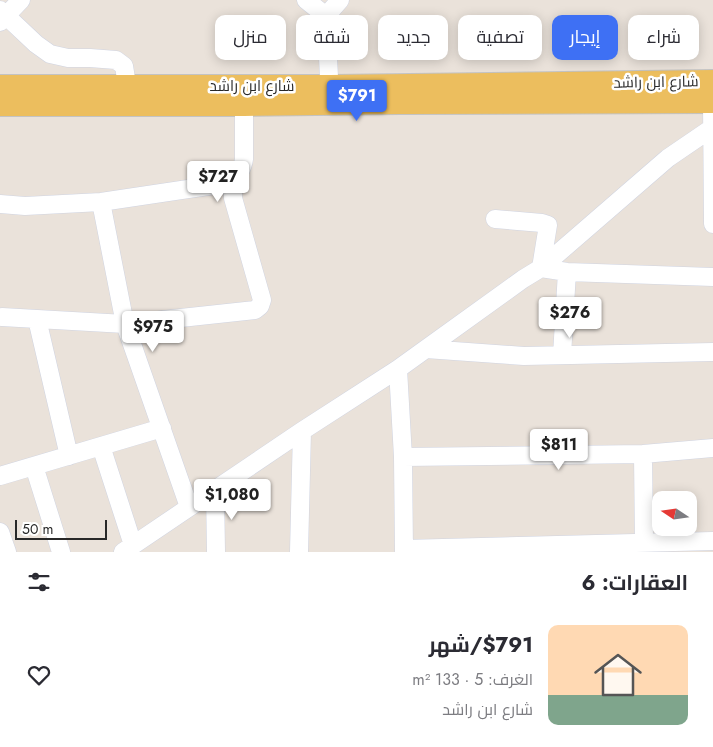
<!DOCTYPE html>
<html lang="ar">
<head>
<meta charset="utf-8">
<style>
	:root { --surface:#fff; --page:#f2f2f3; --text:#2b2b33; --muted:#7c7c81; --accent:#3e70f4 }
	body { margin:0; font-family:Jost,Cairo,sans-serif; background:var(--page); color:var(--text); direction:rtl; height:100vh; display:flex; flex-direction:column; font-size:19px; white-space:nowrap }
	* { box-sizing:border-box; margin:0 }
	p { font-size:16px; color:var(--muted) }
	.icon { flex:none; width:28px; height:28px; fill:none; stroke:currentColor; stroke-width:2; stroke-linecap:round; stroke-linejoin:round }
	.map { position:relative; height:552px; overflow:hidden; direction:ltr }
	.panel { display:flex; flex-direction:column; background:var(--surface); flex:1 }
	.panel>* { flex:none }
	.hud { position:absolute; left:15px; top:15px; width:684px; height:45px; direction:rtl; display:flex; gap:10px }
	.needle { width:32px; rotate:283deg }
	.fabs { position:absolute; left:652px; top:491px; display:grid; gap:10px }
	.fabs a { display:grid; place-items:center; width:45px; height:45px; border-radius:10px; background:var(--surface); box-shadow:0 2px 12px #0003; font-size:25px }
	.scale { position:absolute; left:15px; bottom:12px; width:92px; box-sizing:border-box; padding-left:5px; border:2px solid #282828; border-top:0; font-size:14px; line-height:18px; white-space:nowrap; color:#282828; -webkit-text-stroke:4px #fff; paint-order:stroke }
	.price { position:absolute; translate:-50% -42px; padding:0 11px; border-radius:5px; background:#fff; color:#222; font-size:16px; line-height:32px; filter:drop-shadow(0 1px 2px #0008) }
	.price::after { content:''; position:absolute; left:50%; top:30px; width:15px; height:11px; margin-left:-8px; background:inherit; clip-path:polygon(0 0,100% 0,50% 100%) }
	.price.active { background:var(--accent); color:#fff }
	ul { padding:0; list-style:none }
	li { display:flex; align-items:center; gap:15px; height:125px; padding:0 25px }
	li span { display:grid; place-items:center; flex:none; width:140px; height:100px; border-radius:10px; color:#555 }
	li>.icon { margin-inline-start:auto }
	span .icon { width:60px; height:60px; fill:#fffc; stroke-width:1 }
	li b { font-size:21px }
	h2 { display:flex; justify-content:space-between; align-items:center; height:60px; padding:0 25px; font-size:21px }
	.pill { padding:0 18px; border-radius:10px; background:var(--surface); box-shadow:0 2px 12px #0003; font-size:18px; line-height:45px }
	.pill.active { background:var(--accent); color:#fff }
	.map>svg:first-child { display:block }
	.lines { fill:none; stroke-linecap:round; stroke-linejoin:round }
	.minor-casing { stroke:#d0d4e1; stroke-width:19 }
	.major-casing { stroke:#c3c3c3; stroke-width:24 }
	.minor { stroke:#fff; stroke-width:18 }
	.major { stroke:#ecbe5e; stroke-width:22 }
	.labels { text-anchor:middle; stroke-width:5; stroke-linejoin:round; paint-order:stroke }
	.street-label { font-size:15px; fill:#282828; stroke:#fff }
</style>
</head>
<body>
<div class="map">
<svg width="713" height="552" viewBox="0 0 713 552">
	<rect width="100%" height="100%" fill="#eae2da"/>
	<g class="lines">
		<!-- minor casing -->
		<g class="minor-casing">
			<path id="minor" d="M306 0 326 16 330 98
				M0 10 36 44 50 54 68 58H90L116 60 124 66 127 85
				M326 16 340 0
				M0 22 21 0
				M712 102 713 224
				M101 202 125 324 189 507
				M0 204 25 206 101 202 235 182
				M495 219 542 223 548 225 541 268 567 272 713 277
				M2 317 125 324 255 310 260 306 262 300 233 198C233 192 232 187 235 181 239 173 243 168 244 159V105
				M37 319 69 456
				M426 349 524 356 713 352
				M562 355 567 272
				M398 369 403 457 404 552
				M101 446 133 545
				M643 454 644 542
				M403 457 643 454 713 448
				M34 466 61 552
				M0 476 162 428
				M215 490 216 552
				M0 532 7 552
				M404 549 713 541
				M123 552 302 431 398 369 523 279 541 268 668 158 712 128
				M299 552 302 431"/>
		</g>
		<!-- major casing -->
		<g class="major-casing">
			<path id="major" d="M0 86H330L713 81
				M0 105H244L399 103 713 102"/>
		</g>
		<!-- minor -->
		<use href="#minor" class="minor"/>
		<!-- major -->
		<use href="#major" class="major"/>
	</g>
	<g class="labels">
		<!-- street labels -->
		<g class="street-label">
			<text transform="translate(656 82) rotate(-1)" y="5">شارع ابن راشد</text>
			<text x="252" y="91">شارع ابن راشد</text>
		</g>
	</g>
</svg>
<div class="fabs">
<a><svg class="needle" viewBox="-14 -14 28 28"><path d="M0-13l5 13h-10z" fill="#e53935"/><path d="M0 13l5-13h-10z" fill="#7c7c81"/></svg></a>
</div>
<div class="scale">50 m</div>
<b class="price active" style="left:357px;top:122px">$791</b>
<b class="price" style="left:218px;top:203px">$727</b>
<b class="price" style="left:570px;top:339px">$276</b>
<b class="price" style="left:153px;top:353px">$975</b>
<b class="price" style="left:559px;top:471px">$811</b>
<b class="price" style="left:232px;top:521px">$1,080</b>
<div class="hud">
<a class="pill">شراء</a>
<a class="pill active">إيجار</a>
<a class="pill">تصفية</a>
<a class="pill">جديد</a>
<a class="pill">شقة</a>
<a class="pill">منزل</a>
</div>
</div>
<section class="panel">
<h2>العقارات: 6<svg class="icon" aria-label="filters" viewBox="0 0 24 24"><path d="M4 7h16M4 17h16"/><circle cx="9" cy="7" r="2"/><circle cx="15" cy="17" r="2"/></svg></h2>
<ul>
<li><span style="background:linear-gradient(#ffd9b3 70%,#7fa58c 0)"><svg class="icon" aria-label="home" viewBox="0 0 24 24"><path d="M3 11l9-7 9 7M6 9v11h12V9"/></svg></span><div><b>$791/شهر</b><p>الغرف: 5 · 133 m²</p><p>شارع ابن راشد</p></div><svg class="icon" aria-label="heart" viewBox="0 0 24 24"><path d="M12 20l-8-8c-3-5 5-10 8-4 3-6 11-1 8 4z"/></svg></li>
</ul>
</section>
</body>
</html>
